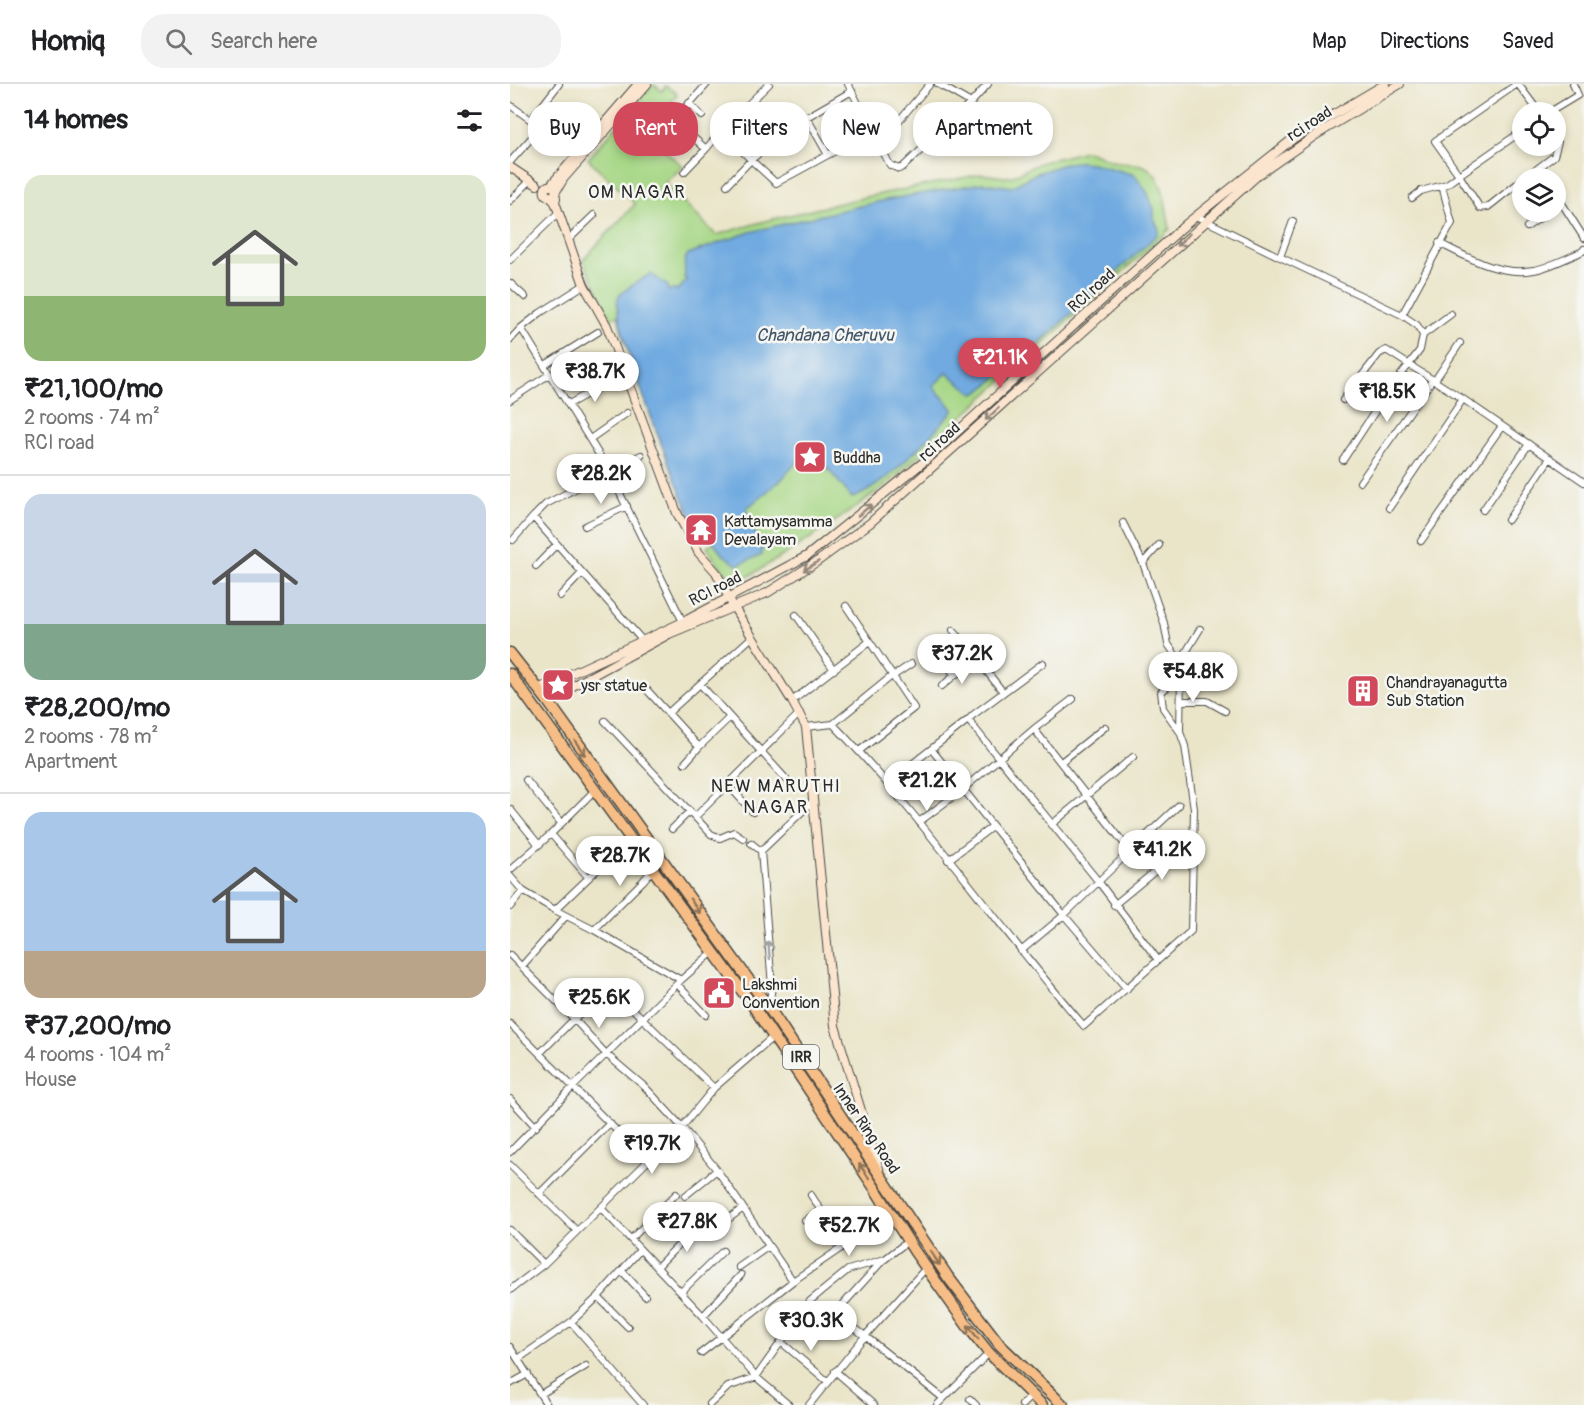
<!DOCTYPE html>
<html lang="en">
<head>
<meta charset="utf-8">
<style>
	:root { --surface:#fff; --page:#f2f2f2; --text:#202124; --muted:#757577; --line:#e0e0e0; --accent:#d1495b }
	body { margin:0; font-family:Pangolin,sans-serif; background:var(--page); color:var(--text); height:100vh; display:flex; flex-direction:column; font-size:22px; white-space:nowrap }
	* { box-sizing:border-box; margin:0 }
	p { font-size:20px; color:var(--muted) }
	.icon { flex:none; width:33px; height:33px; fill:none; stroke:currentColor; stroke-width:2; stroke-linecap:round; stroke-linejoin:round }
	.map { position:relative; flex:1; overflow:hidden }
	.side { display:flex; flex-direction:column; background:var(--surface); width:510px }
	.side>* { flex:none }
	.top-card { position:absolute; left:18px; top:18px; width:570px; height:54px; display:flex; gap:12px }
	.fabs { position:absolute; left:1002px; top:18px; display:grid; gap:12px }
	.fabs a { display:grid; place-items:center; width:54px; height:54px; border-radius:50%; background:var(--surface); box-shadow:0 3px 9px #0003; font-size:30px }
	.price { position:absolute; translate:-50% -51px; padding:0 14px; border-radius:21px; background:#fff; color:#222; font-size:20px; line-height:39px; filter:drop-shadow(0 2px 3px #0008) }
	.price::after { content:''; position:absolute; left:50%; top:36px; width:18px; height:14px; margin-left:-9px; background:inherit; clip-path:polygon(0 0,100% 0,50% 100%) }
	.price.selected { background:var(--accent); color:#fff }
	ul { padding:0; list-style:none }
	li { display:grid; align-content:center; gap:12px; height:318px; padding:0 24px }
	li+li { border-top:2px solid var(--line) }
	li span { display:grid; place-items:center; height:186px; border-radius:18px; color:#555 }
	li>.icon { margin-inline-start:auto }
	span .icon { width:108px; height:108px; fill:#fffc; stroke-width:1 }
	li b { font-size:26px }
	h2 { display:flex; justify-content:space-between; align-items:center; height:72px; padding:0 24px; font-size:26px }
	.pill { padding:0 21px; border-radius:24px; background:var(--surface); box-shadow:0 3px 9px #0003; font-size:21px; line-height:54px }
	.pill.selected { background:var(--accent); color:#fff }
	header { display:flex; align-items:center; gap:36px; box-sizing:border-box; height:84px; padding:0 30px; background:var(--surface); border-bottom:2px solid var(--line) }
	header strong { font-size:28px }
	nav { display:flex; gap:33px; margin-inline-start:auto; font-size:21px }
	.search { width:420px; height:54px; background:var(--page); display:flex; align-items:center; gap:15px; box-sizing:border-box; padding:0 21px; border-radius:24px; color:var(--muted); font-size:22px }
	main { display:flex; flex:1; min-height:0 }
	.map>svg:first-child { display:block }
	.green { fill:#a7d786; stroke:#698158; stroke-width:1.5 }
	.water { fill:#70aae0; stroke:#4e6a86; stroke-width:1.5 }
	.lines { fill:none; stroke-linecap:round; stroke-linejoin:round }
	.street-casing { stroke:#484743; stroke-width:8 }
	.secondary-casing { stroke:#484743; stroke-width:10 }
	.highway-casing { stroke:#484743; stroke-width:13 }
	.street { stroke:#fff; stroke-width:6 }
	.secondary { stroke:#fbe5cf; stroke-width:8 }
	.highway { stroke:#f6be86; stroke-width:10 }
	.oneway { stroke:#93887d }
	.oneway2 { stroke:#907458 }
	.oneway3 { stroke:#a0a0a0 }
	.labels { text-anchor:middle; stroke-width:5; stroke-linejoin:round; paint-order:stroke }
	.shield { fill:#f6f6f2; stroke:#686867; stroke-width:1.5 }
	.shield-label { font-size:15px; font-weight:bold; fill:#2b2b2b }
	.street-label { font-size:16px; fill:#2b2b2b; stroke:#f6f6f2 }
	.poi-label { font-size:16px; fill:#2b2b2b; stroke:#f6f6f2; text-anchor:start }
	.neighbourhood-label { font-size:18px; letter-spacing:1.5px; fill:#2b2b2b; stroke:#f6f6f2 }
	.water-label { font-size:18px; font-style:italic; fill:#43576a; stroke:#f6f6f2 }
</style>
</head>
<body>
<header>
<strong>Homiq</strong>
<div class="search"><svg class="icon" aria-label="search" viewBox="0 0 24 24"><circle cx="10" cy="10" r="6"/><path d="M15 15l6 6"/></svg>Search here</div>
<nav><a>Map</a><a>Directions</a><a>Saved</a></nav>
</header>
<main>
<section class="side">
<h2>14 homes<svg class="icon" aria-label="filters" viewBox="0 0 24 24"><path d="M4 7h16M4 17h16"/><circle cx="9" cy="7" r="2"/><circle cx="15" cy="17" r="2"/></svg></h2>
<ul>
<li><span style="background:linear-gradient(#dfe7d0 65%,#8fb573 0)"><svg class="icon" aria-label="home" viewBox="0 0 24 24"><path d="M3 11l9-7 9 7M6 9v11h12V9"/></svg></span><div><b>₹21,100/mo</b><p>2 rooms · 74 m²</p><p>RCI road</p></div></li>
<li><span style="background:linear-gradient(#c9d6e8 70%,#7fa58c 0)"><svg class="icon" aria-label="home" viewBox="0 0 24 24"><path d="M3 11l9-7 9 7M6 9v11h12V9"/></svg></span><div><b>₹28,200/mo</b><p>2 rooms · 78 m²</p><p>Apartment</p></div></li>
<li><span style="background:linear-gradient(#a9c7e8 75%,#b9a48a 0)"><svg class="icon" aria-label="home" viewBox="0 0 24 24"><path d="M3 11l9-7 9 7M6 9v11h12V9"/></svg></span><div><b>₹37,200/mo</b><p>4 rooms · 104 m²</p><p>House</p></div></li>
</ul>
</section>
<div class="map">
<svg width="1074" height="1321" viewBox="0 0 1074 1321">
	<rect width="100%" height="100%" fill="#f6f6f2"/>
	<filter id="ink" filterUnits="userSpaceOnUse"><feTurbulence type="fractalNoise" baseFrequency=".0167" numOctaves="2"/><feDisplacementMap in="SourceGraphic" scale="12" xChannelSelector="R" yChannelSelector="G"/><feConvolveMatrix kernelMatrix="1 2 1 2 8 2 1 2 1" color-interpolation-filters="sRGB"/></filter>
	<filter id="wash" filterUnits="userSpaceOnUse"><feTurbulence type="fractalNoise" baseFrequency=".008" numOctaves="4" result="noise"/><feDisplacementMap in="SourceGraphic" scale="24" xChannelSelector="R" yChannelSelector="G"/><feGaussianBlur stdDeviation="1.35" result="paint"/><feColorMatrix in="noise" values="0 0 0 0 0 0 0 0 0 0 0 0 0 0 0 0 0 1.4 0 .05"/><feComposite in="paint" operator="in"/></filter>
	<g filter="url(#wash)">
		<rect width="100%" height="100%" fill="#eae5c9"/>
		<!-- green -->
		<path class="green" d="M143 0 152 7 156 2 167 10 142 45 148 50 143 57 173 82 155 99 206 151 255 137 360 112 472 90 495 93 503 92 529 79 575 67C587 68 595 76 606 78 615 80 626 79 634 82 655 90 656 127 660 145L381 397C331 435 280 469 225 500L205 476 197 463 204 457 185 430 181 432 174 417 113 253 108 232 101 234 73 176 125 120 78 75Z"/>
		<!-- water -->
		<path class="water" d="M570 78 582 79 625 91 637 108 644 125V135L649 146 647 151 527 261 469 308 464 310 437 289 423 302 444 326C420 352 375 404 342 414L305 369 296 368 271 396 237 424V438L252 459V471L227 481 211 469 185 430 181 432C167 404 100 234 108 214 111 206 133 195 141 190L158 202V206H168L177 196 174 194C177 186 171 180 178 170L240 148 376 116 473 99 502 103 525 90 557 79Z"/>
	</g>
	<g filter="url(#ink)">
		<g class="lines">
			<!-- street casing -->
			<g class="street-casing">
				<path id="street" d="M338 0 380 81 389 85 393 83 461 19
					M428 0 461 19 478 0
					M1008 0 1029 28
					M342 7 283 41 241 76 266 99 362 47
					M179 19 192 32
					M0 21 67 69
					M1040 28 1068 11 1063 0
					M296 32 318 71
					M21 36 49 0
					M164 36 196 65 212 46 241 76 217 101
					M386 40 420 0
					M212 46 259 0
					M1012 47 949 91 970 124 978 123 1012 96
					M148 55 197 0
					M0 78 31 43
					M1028 85 1034 94
					M174 88 196 65
					M1015 94 1044 72 1048 58 1046 54
					M1046 110 1074 154
					M902 114 911 107 937 100 949 91 925 57 1007 0
					M0 117 20 97
					M686 132 770 173 783 137
					M1017 143 1038 128
					M58 156 84 131
					M929 159C959 174 989 192 1024 186 1040 183 1057 174 1073 167L1074 165
					M770 173 892 231 907 241 913 251 910 266 875 312 833 376
					M0 176 49 128
					M0 199 15 213
					M892 231 942 139 932 102
					M11 244 30 229 74 201
					M913 251 941 230
					M0 256 11 244 99 387 131 371
					M35 281 88 248
					M925 296 950 259
					M0 316 40 290
					M833 316 869 270 876 266 953 315 1074 398
					M59 320 99 298
					M80 355 117 329
					M850 398 923 295
					M879 424 953 315
					M973 426 1019 360
					M998 436 1040 374
					M613 439 633 479 654 539 658 560 670 578
					M75 442 117 422
					M3 456 23 433
					M911 457 992 342
					M633 479 649 461
					M26 482 47 460
					M50 512 72 489
					M336 522 404 624 349 667
					M286 531 324 586
					M443 546 467 575
					M132 556 23 433 36 420 99 387 173 538
					M426 569 445 591 467 575 493 608
					M383 592 401 580
					M190 600 242 553
					M432 602 445 591
					M137 606 158 629 190 600 276 695
					M282 617 359 558
					M671 617H697L715 627
					M158 629 189 663 220 633
					M458 636 588 797 648 876
					M95 637 201 750 210 754 224 748 233 754
					M323 640 383 591
					M296 643 323 640C414 734 488 843 574 942L681 847 684 725 675 662 670 648 653 624 651 608 665 597 671 590 670 578 690 545
					M670 648 671 590
					M422 666 554 831 617 905
					M551 678 595 643
					M175 679 189 663
					M16 696 51 739
					M378 699 458 636 463 631 533 579
					M218 701 243 728
					M0 725 29 761
					M185 733 290 629
					M409 738 453 705 524 645
					M541 741 623 673
					M162 745 180 727
					M41 750 78 793
					M120 754 45 826 84 846 171 896 203 868
					M241 759 251 767
					M620 767 669 721
					M438 776 483 742
					M0 786 41 750 85 706
					M0 792 13 807
					M604 821 684 755
					M0 823 13 807 45 826
					M84 846 133 797 151 775
					M511 867 554 831 620 767 524 645 563 615
					M0 871 64 935 30 969
					M12 882 56 832
					M167 900 196 931
					M259 924 262 902 251 767 304 716
					M0 940 63 1003 0 1068
					M204 1004 99 902 64 935 96 970 135 1003 172 1043 207 1086 283 1197
					M0 1015 26 1043
					M138 1078 63 1003 171 896
					M0 1081 67 1147
					M29 1110 100 1039
					M301 1111 334 1162
					M175 1112 207 1086
					M91 1124 193 1232 246 1293 279 1321
					M295 1137 311 1126
					M205 1145 233 1124
					M0 1146 34 1180
					M121 1155 166 1110
					M374 1175 328 1226 329 1232 355 1252 416 1184
					M147 1183 191 1138
					M229 1183 259 1162
					M112 1187 135 1212
					M0 1206 34 1180 172 1043 204 1004 264 952
					M171 1208 213 1167
					M88 1213 118 1243
					M193 1232 231 1191
					M61 1238 88 1213 130 1166
					M271 1258 317 1297
					M0 1263 37 1321
					M191 1269 283 1197 381 1130
					M8 1275 61 1238 133 1321
					M325 1287 364 1321
					M0 1300 18 1290
					M31 1310 76 1282
					M460 1315 466 1321
					M200 1320 218 1303 246 1293 300 1217 338 1186 375 1175 398 1157
					M299 1321 355 1252 433 1314
					M427 1321 479 1269
					M512 1321 521 1312"/>
			</g>
			<!-- secondary casing -->
			<g class="secondary-casing">
				<path id="secondary" d="M0 83 27 101
					M34.5 107a5.5 5.5 0 1 1 11 0a5.5 5.5 0 1 1-11 0Z
					M40 102 128 0
					M39 112 45 118 74 201 97 242 167 429 189 469 206 488 223 522 282 617 296 643 325 942 369 1085
					M45 118 46 114 45 109 54 94 137 0
					M28 605 173 538 297 472 416 376 675 141 784 54 875 0
					M37 616 159 550 257 509 308 477 360 439 748 91 806 51 890 0"/>
			</g>
			<!-- highway casing -->
			<g class="highway-casing">
				<path id="highway" d="M0 569 37 616 259 924 438 1193 490 1261 553 1321
					M0 590 243 922 364 1103 405 1168 459 1244 479 1269 532 1321"/>
			</g>
			<!-- street -->
			<use href="#street" class="street"/>
			<!-- secondary -->
			<use href="#secondary" class="secondary"/>
			<!-- highway -->
			<use href="#highway" class="highway"/>
		</g>
		<!-- one-way arrows -->
		<defs><path id="oneway-shaft" d="M-6 0H5M1.5-3L5.5 0L1.5 3" fill="none" stroke-width="1.6" stroke-linecap="round" stroke-linejoin="round" transform="scale(1.5)"/></defs>
		<g class="oneway">
			<use href="#oneway-shaft" transform="translate(673 156) rotate(137)"/>
			<use href="#oneway-shaft" transform="translate(482 330) rotate(138)"/>
			<use href="#oneway-shaft" transform="translate(355 426) rotate(-39)"/>
			<use href="#oneway-shaft" transform="translate(301 482) rotate(148)"/>
		</g>
		<g class="oneway2">
			<use href="#oneway-shaft" transform="translate(70 664) rotate(55)"/>
			<use href="#oneway-shaft" transform="translate(185 822) rotate(55)"/>
			<use href="#oneway-shaft" transform="translate(354 1087) rotate(-124)"/>
			<use href="#oneway-shaft" transform="translate(425 1174) rotate(56)"/>
			<use href="#oneway-shaft" transform="translate(463 1248) rotate(-127)"/>
		</g>
		<use class="oneway3" href="#oneway-shaft" transform="translate(259 866) rotate(-95)"/>
	</g>
	<!-- icons -->
	<defs>
		<g id="sight-square" transform="scale(1.725)"><rect x="-9" y="-9" width="18" height="18" rx="4" fill="#d1495b" stroke="#f6f6f2"/><path d="M0-6L1.8-2.2L6-1.7L2.9 1.2L3.7 5.4L0 3.3L-3.7 5.4L-2.9 1.2L-6-1.7L-1.8-2.2Z" fill="#fff"/></g>
		<g id="temple-square" transform="scale(1.725)"><rect x="-9" y="-9" width="18" height="18" rx="4" fill="#d1495b" stroke="#f6f6f2"/><path d="M0-6L5-2H3V0L6.5 2.5H4V6H1.5V3h-3V6H-4V2.5H-6.5L-3 0V-2H-5Z" fill="#fff"/></g>
		<g id="building-square" transform="scale(1.725)"><rect x="-9" y="-9" width="18" height="18" rx="4" fill="#d1495b" stroke="#f6f6f2"/><path d="M-4-6H4V6H1V3H-1V6H-4ZM-2.5-4.3h1.7v1.8h-1.7ZM.8-4.3h1.7v1.8H.8ZM-2.5-1h1.7V.8h-1.7ZM.8-1h1.7V.8H.8Z" fill="#fff"/></g>
		<g id="civic-square" transform="scale(1.725)"><rect x="-9" y="-9" width="18" height="18" rx="4" fill="#d1495b" stroke="#f6f6f2"/><path d="M-.6-6.5H3V-4.5H.6V-3L4-1V1h2V6H-6V1h2V-1L-.6-3ZM-1.2 2.5V6h2.4V2.5Z" fill="#fff"/></g>
	</defs>
	<g fill-rule="evenodd">
		<use href="#sight-square" x="300" y="373"/>
		<use href="#temple-square" x="191" y="446"/>
		<use href="#sight-square" x="48" y="601"/>
		<use href="#building-square" x="853" y="607"/>
		<use href="#civic-square" x="209" y="909"/>
	</g>
	<g class="labels">
		<!-- shield labels -->
		<rect class="shield" x="273" y="961" width="36" height="24" rx="4.5"/>
		<g class="shield-label">
			<text x="291" y="978">IRR</text>
		</g>
		<!-- street labels -->
		<g class="street-label">
			<text transform="translate(799 39) rotate(-33)" y="6">rci road</text>
			<text transform="translate(581 206) rotate(-42)" y="6">RCI road</text>
			<text transform="translate(429 357) rotate(-42)" y="6">rci road</text>
			<text transform="translate(205 504) rotate(-27)" y="6">RCI road</text>
			<text transform="translate(357 1044) rotate(56)" y="6">Inner Ring Road</text>
		</g>
		<!-- poi labels -->
		<g class="poi-label">
			<text x="323" y="379">Buddha</text>
			<text x="214" y="443">Kattamysamma<tspan x="214" dy="18">Devalayam</tspan></text>
			<text x="876" y="604">Chandrayanagutta<tspan x="876" dy="18">Sub Station</tspan></text>
			<text x="71" y="607">ysr statue</text>
			<text x="232" y="906">Lakshmi<tspan x="232" dy="18">Convention</tspan></text>
		</g>
		<!-- neighbourhood labels -->
		<g class="neighbourhood-label">
			<text x="127" y="114">OM NAGAR</text>
			<text x="266" y="708">NEW MARUTHI<tspan x="266" dy="21">NAGAR</tspan></text>
		</g>
		<!-- water labels -->
		<g class="water-label">
			<text x="315" y="257">Chandana Cheruvu</text>
		</g>
	</g>
</svg>
<div class="fabs">
<a><svg class="icon" aria-label="locate" viewBox="0 0 24 24"><circle cx="12" cy="12" r="6"/><path d="M12 2v4M12 18v4M2 12h4M18 12h4"/></svg></a>
<a><svg class="icon" aria-label="layers" viewBox="0 0 24 24"><path d="M12 4l9 5-9 5-9-5zM3 14l9 5 9-5"/></svg></a>
</div>
<b class="price selected" style="left:490px;top:305px">₹21.1K</b>
<b class="price" style="left:85px;top:319px">₹38.7K</b>
<b class="price" style="left:877px;top:339px">₹18.5K</b>
<b class="price" style="left:91px;top:421px">₹28.2K</b>
<b class="price" style="left:452px;top:601px">₹37.2K</b>
<b class="price" style="left:683px;top:619px">₹54.8K</b>
<b class="price" style="left:417px;top:728px">₹21.2K</b>
<b class="price" style="left:652px;top:797px">₹41.2K</b>
<b class="price" style="left:110px;top:803px">₹28.7K</b>
<b class="price" style="left:89px;top:945px">₹25.6K</b>
<b class="price" style="left:142px;top:1091px">₹19.7K</b>
<b class="price" style="left:177px;top:1169px">₹27.8K</b>
<b class="price" style="left:339px;top:1173px">₹52.7K</b>
<b class="price" style="left:301px;top:1268px">₹30.3K</b>
<div class="top-card">
<a class="pill">Buy</a>
<a class="pill selected">Rent</a>
<a class="pill">Filters</a>
<a class="pill">New</a>
<a class="pill">Apartment</a>
</div>
</div>
</main>
</body>
</html>
